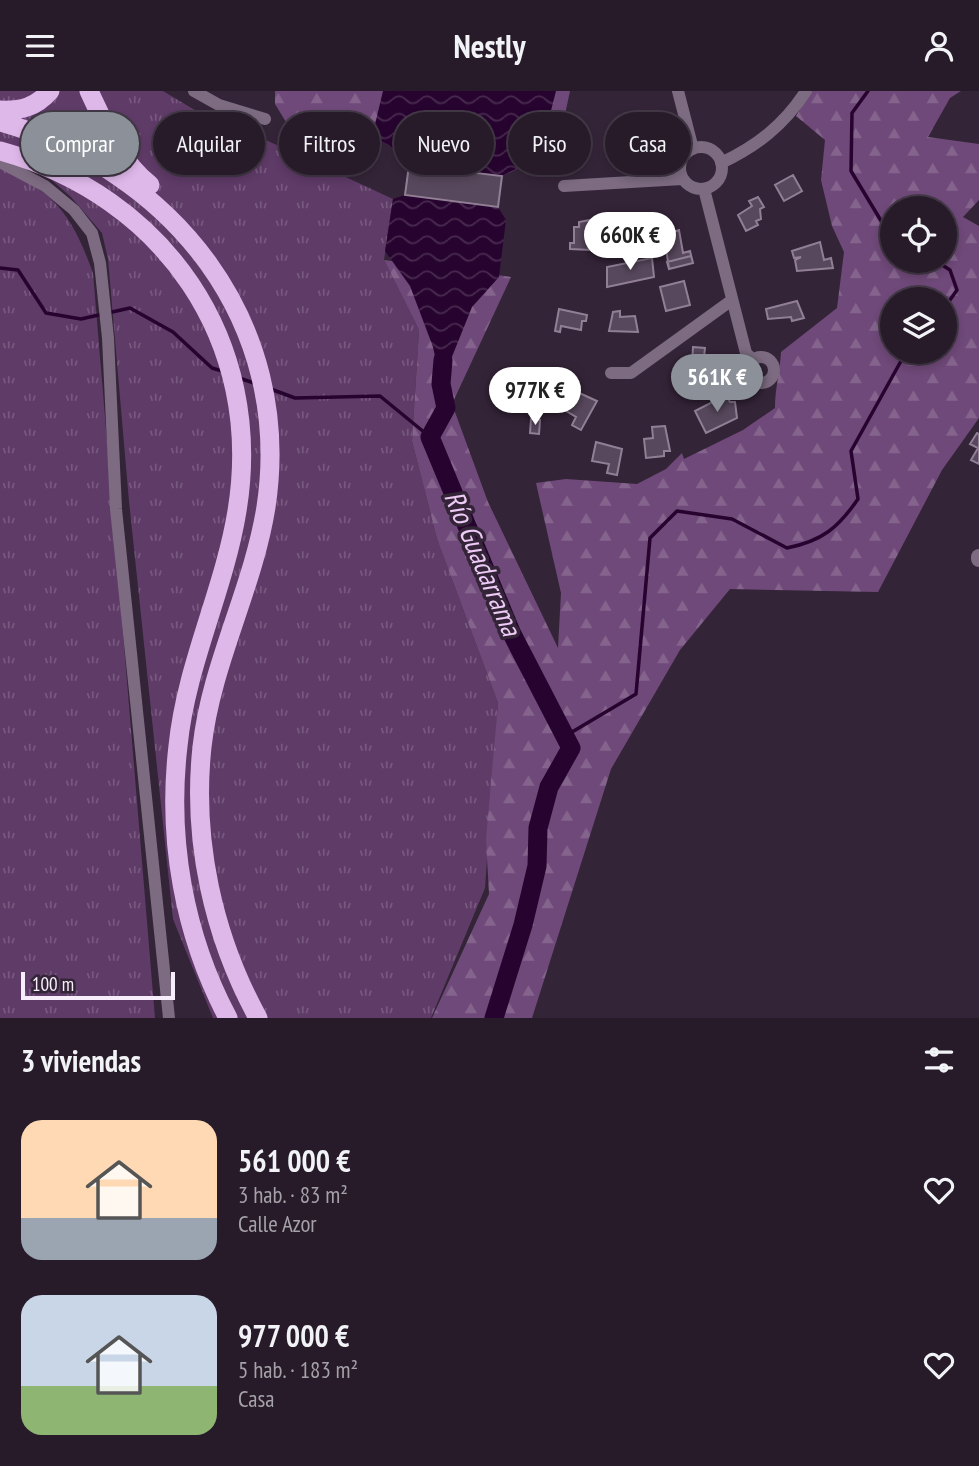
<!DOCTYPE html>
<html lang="es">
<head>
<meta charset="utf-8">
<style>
	:root { --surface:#271b2a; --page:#2f2432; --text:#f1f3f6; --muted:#a4a1a8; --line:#433947; --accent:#8c9099 }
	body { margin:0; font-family:"PT Sans Narrow",sans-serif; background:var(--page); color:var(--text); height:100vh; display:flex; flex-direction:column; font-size:26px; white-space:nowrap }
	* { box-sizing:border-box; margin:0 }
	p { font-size:23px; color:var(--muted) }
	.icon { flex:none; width:38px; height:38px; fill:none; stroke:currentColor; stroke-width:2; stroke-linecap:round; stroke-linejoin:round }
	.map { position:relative; height:927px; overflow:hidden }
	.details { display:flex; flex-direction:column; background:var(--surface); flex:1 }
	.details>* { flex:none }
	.banner { position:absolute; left:21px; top:21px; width:938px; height:63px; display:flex; gap:14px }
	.controls { position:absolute; left:880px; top:105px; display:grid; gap:14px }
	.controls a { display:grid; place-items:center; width:77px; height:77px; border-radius:50%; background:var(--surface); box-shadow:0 4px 10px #0003,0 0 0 2px var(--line); font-size:35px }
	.scale { position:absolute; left:21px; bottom:18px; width:154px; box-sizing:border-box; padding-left:7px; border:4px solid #f8eefb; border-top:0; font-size:19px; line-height:24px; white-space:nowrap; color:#f8eefb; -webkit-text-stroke:5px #342438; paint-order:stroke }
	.price { position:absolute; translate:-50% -60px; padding:0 16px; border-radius:24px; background:#fff; color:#222; font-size:23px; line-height:46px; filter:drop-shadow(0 2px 4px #0008) }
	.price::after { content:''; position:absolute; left:50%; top:42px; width:21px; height:16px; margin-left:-10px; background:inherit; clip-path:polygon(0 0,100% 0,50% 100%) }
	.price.current { background:var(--accent); color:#fff }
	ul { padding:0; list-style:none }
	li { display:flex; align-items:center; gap:21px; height:175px; padding:0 21px }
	li span { display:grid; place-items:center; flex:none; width:196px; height:140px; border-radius:21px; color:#555 }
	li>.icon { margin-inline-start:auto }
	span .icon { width:84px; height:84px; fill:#fffc; stroke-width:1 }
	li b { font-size:30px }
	h2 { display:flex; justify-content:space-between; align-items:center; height:84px; padding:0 21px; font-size:30px }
	.chip { padding:0 24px; border-radius:32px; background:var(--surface); box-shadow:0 4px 10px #0003,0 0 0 2px var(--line); font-size:24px; line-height:63px }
	.chip.current { background:var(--accent); color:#fff }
	header { display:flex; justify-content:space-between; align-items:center; height:91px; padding:0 21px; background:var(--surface); font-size:32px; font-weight:700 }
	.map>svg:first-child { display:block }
	.grass { fill:url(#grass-tufts) }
	.forest { fill:url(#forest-firs); fill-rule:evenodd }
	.water { fill:url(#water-waves) }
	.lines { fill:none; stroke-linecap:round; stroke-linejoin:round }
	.stream { stroke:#27042f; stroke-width:3.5 }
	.river { stroke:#27042f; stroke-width:19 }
	.building { fill:#58485d; stroke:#917f96; stroke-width:2 }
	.minor { stroke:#7c6b81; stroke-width:12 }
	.tertiary { stroke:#7c6b81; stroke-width:16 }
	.trunk { stroke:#dfb8ea; stroke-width:19 }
	.labels { text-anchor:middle; stroke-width:7; stroke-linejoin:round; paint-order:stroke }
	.water-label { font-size:28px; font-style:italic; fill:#eecbf7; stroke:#342438 }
</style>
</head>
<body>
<header><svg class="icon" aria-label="menu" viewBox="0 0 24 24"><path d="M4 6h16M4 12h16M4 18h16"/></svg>Nestly<svg class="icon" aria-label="person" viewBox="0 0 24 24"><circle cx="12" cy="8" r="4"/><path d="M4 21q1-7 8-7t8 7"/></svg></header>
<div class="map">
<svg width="979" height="927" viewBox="0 0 979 927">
	<defs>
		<pattern id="grass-tufts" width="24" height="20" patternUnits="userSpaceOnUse" patternTransform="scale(1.75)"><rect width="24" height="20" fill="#5f3b68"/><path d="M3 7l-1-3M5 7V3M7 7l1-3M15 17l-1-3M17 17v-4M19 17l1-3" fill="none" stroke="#77587e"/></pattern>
		<pattern id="forest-firs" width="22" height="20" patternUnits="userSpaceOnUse" patternTransform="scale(1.75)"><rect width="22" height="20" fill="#6f4979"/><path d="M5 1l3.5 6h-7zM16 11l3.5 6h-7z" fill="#84648d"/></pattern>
		<pattern id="water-waves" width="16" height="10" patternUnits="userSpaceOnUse" patternTransform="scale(1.75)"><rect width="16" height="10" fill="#27042f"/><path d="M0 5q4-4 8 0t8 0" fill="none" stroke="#47294e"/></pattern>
	</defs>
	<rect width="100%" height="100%" fill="#342438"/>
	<!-- grass -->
	<path class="grass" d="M0 0H163L208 27 268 50 393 108 384 169 419 239 412 350 437 448 498 612 485 797 431 927H213L173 828 129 410 108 168 102 142 71 106 45 83 15 74C25 95 35 93 50 107 72 127 83 155 93 182L155 927H0Z"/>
	<!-- forest -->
	<path class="forest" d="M275 0H570L554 75 538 86 526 74 502 85 409 74 389 54 372 46 286 31 275 13Z
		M811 0H961L950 7 928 46 979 53V109L963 126 979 135V327L942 379 878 501 730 498 680 559 611 678 532 927H432L489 803 486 748 498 612 437 448 412 350 419 239 384 169 511 186 452 313 488 411 558 557 561 502 536 392 566 388 637 393 666 378 682 362 684 368 743 339 775 317C775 297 780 281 781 261L837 217 844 161 832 135 821 89 825 49 796 25ZM892 117H945V170H892ZM892 208H945V261H892Z"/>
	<!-- water -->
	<path class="water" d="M383 0H556L539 67 502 85 409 74 389 54 372 46Z
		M405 104 498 116 506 129 499 186 472 216 441 293 433 256 410 195 385 160 393 108Z"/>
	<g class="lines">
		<!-- stream -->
		<path class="stream" d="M868 0 852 22 851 80 883 133 892 140
			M936 170 950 179 957 199 945 216
			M0 177 18 179 46 222 81 228 130 217 173 241 212 277 222 280
			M239 287 254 292
			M268 297 295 307 380 305 430 346
			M567 644 636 603 650 447 677 420 732 428 787 457C822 450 838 437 858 408L851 360 906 261"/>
		<!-- river -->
		<path class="river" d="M443 269 441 293 446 317 430 346 511 541 571 657 549 696 538 737 537 775 523 834 494 927"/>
	</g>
	<!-- building -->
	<path class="building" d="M409 74 502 85 498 116 405 104Z
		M793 84 802 100 784 110 775 94Z
		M758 106 764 116 760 118 761 128 756 130 758 134 746 140 738 124 752 115 749 110Z
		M639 123 641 148 622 149 620 143 609 144 610 127Z
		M590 129 592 134H597V154H591V159L570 158V152H574V136H579V131Z
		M672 134 673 141 679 139 683 162 690 160 693 172 669 178 663 136Z
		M820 151 824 169 831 167 833 177 797 180 795 169 801 166 794 167 792 160Z
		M691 165 693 172 669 178 667 171Z
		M652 167 654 186 607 196V176Z
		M684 190 690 214 666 220 660 196Z
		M797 210 804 227 792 230 791 226 768 228 766 218Z
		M559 218 587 224 586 230H582L581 239 561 235 560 241 555 240Z
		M620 220V226L635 225 638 241 609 240 613 221Z
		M693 256 705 257 702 283 687 282 688 273H692Z
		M566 296 597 310 581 339 572 334 576 326 561 317 563 314 558 311Z
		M726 304 730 311H735L737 327 706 342 695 320Z
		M531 328 540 329 539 343 530 342Z
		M665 335 670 360H664V365L646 367 644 348 653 347 652 336Z
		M977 342 979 343V373L971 369 978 357 970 353Z
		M596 351 622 358 617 384 607 382 609 373 592 370Z"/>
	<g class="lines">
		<!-- minor -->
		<path class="minor" d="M194 0 219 14 265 28
			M678 0 693 58
			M680 77a21 21 0 1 1 42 0a21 21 0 1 1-42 0Z
			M0 71 45 95 74 119 92 142 100 172 108 247 116 418 169 927
			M721 72C757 55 784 34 806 0
			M564 95 682 88
			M704 98 746 262 753 269
			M748 279a13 13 0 1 1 26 0a13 13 0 1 1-26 0Z
			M611 282H631L732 209"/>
		<!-- tertiary -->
		<path class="tertiary" d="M979 466V468"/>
		<!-- trunk -->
		<path class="trunk" d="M89 0C105 34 120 70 150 94
			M0 19C21 20 36 16 50 0
			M0 31C173 79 294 232 266 416 253 498 211 573 202 656 192 749 213 845 258 927
			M0 60C164 105 265 250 237 420 224 500 186 574 178 655 167 749 184 844 228 927"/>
	</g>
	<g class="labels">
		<!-- water labels -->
		<g class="water-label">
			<text transform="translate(483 472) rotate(67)" y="10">Río Guadarrama</text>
		</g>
	</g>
</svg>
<div class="controls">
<a><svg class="icon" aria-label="locate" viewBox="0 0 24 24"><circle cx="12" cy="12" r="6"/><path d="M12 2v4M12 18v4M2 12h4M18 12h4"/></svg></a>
<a><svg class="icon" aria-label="layers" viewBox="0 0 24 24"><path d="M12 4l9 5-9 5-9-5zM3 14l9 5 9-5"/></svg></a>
</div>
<div class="scale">100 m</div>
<b class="price" style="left:630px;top:181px">660K €</b>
<b class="price current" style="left:717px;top:323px">561K €</b>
<b class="price" style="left:535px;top:336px">977K €</b>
<div class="banner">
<a class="chip current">Comprar</a>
<a class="chip">Alquilar</a>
<a class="chip">Filtros</a>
<a class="chip">Nuevo</a>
<a class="chip">Piso</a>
<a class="chip">Casa</a>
</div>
</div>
<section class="details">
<h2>3 viviendas<svg class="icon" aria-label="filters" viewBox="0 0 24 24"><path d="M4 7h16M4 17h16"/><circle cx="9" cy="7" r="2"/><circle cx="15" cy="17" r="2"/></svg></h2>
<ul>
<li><span style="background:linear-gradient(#ffd9b3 70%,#9aa5b1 0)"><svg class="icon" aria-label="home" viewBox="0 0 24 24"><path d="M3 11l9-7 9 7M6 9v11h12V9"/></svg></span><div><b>561 000 €</b><p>3 hab. · 83 m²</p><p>Calle Azor</p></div><svg class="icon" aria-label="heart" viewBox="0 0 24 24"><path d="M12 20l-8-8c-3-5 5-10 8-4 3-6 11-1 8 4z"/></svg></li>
<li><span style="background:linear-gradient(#c9d6e8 65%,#8fb573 0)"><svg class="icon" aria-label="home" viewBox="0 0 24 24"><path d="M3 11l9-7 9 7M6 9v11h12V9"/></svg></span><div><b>977 000 €</b><p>5 hab. · 183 m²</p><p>Casa</p></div><svg class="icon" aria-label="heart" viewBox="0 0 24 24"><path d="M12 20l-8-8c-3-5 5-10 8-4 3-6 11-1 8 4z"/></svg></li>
</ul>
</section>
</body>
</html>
